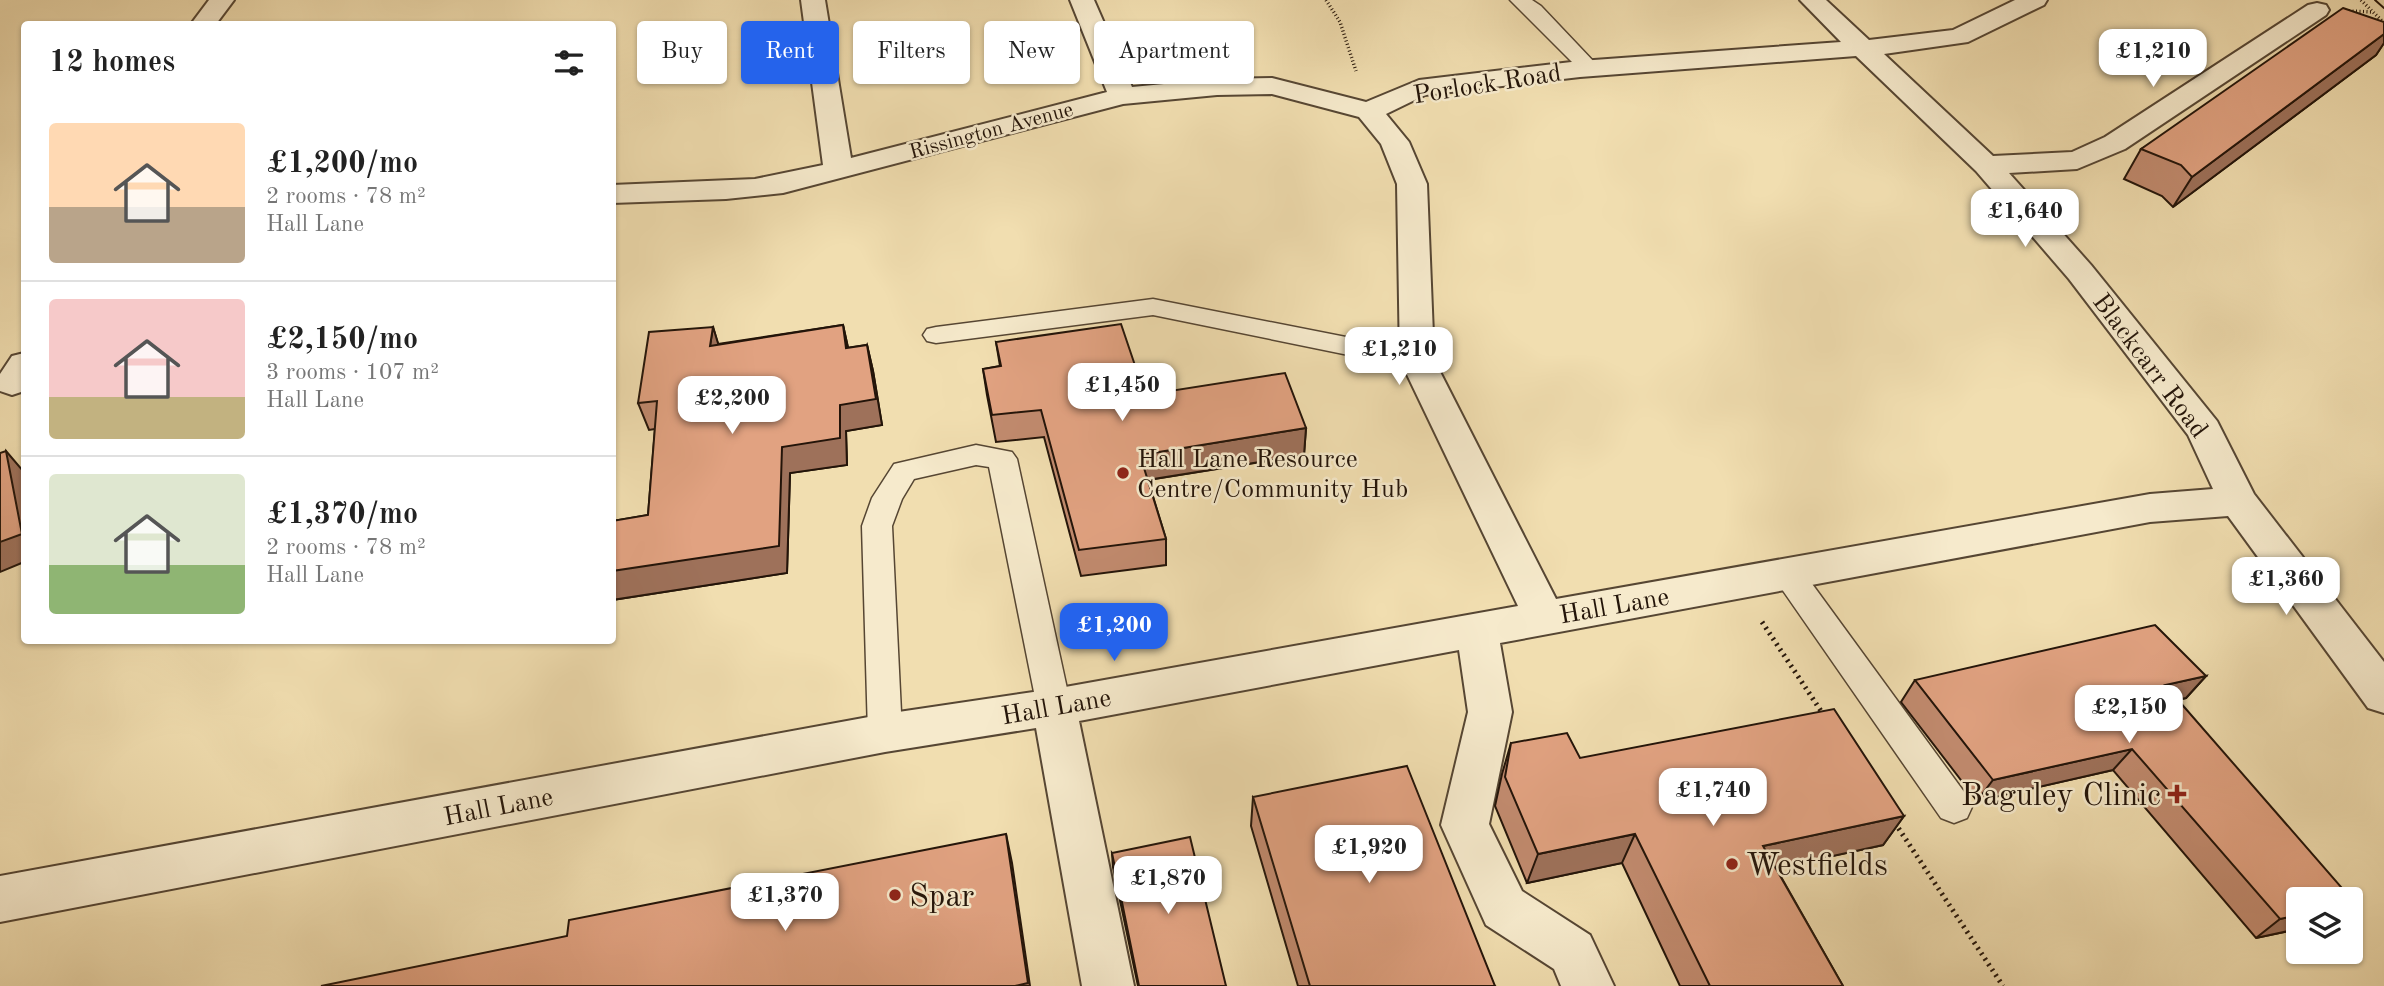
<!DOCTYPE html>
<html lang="en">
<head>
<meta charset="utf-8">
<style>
	:root { --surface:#fff; --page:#f2f2f2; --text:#222; --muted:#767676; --line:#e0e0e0; --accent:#2563eb }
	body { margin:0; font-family:"Old Standard TT",serif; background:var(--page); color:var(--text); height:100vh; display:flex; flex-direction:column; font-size:26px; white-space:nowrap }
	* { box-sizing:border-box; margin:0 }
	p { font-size:23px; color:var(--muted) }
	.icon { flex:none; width:38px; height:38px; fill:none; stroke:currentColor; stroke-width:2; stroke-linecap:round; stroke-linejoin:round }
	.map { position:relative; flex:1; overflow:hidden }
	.sheet { position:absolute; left:21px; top:21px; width:595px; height:623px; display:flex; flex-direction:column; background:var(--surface); border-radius:7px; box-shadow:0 2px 5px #0004 }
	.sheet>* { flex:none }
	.top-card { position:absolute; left:637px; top:21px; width:665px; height:63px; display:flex; gap:14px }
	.fabs { position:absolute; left:2286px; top:887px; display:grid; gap:14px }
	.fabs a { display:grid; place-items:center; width:77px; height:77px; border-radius:7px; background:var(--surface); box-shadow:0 2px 5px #0004; font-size:35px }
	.price { position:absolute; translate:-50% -60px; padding:0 16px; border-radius:14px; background:#fff; color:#222; font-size:23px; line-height:46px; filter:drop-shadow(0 2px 4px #0008) }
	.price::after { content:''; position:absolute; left:50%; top:42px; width:21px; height:16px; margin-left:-10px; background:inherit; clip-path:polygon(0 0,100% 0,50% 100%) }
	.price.current { background:var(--accent); color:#fff }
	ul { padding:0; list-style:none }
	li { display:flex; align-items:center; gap:21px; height:175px; padding:0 28px }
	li+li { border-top:2px solid var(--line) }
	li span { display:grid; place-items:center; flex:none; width:196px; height:140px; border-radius:7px; color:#555 }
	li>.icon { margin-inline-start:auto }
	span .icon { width:84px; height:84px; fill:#fffc; stroke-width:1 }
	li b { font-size:30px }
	h2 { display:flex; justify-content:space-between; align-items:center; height:84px; padding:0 28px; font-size:30px }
	.tag { padding:0 24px; border-radius:7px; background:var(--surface); box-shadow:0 2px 5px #0004; font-size:24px; line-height:63px }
	.tag.current { background:var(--accent); color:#fff }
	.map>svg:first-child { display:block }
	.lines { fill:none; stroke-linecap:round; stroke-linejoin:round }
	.service-casing { stroke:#564633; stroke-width:3 }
	.minor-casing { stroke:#564633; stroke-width:4 }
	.path-far1 { stroke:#231409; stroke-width:3.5; stroke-dasharray:1 2.5; stroke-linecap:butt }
	.path { stroke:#231409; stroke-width:5; stroke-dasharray:2 4.5; stroke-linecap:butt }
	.service { fill:#f6eacc; fill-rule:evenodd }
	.minor { fill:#f6eacc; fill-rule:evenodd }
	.tram { stroke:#231409; stroke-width:2 }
	.wall { fill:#c28b6f; stroke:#231409; stroke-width:2 }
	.shaded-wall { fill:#9e715a; stroke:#231409; stroke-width:2 }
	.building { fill:#e1a281; stroke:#231409; stroke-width:2 }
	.poi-dot { fill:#8f2418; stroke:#f6eacc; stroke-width:2.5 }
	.labels { text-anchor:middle; stroke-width:5; stroke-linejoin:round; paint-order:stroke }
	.far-street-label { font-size:21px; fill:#231409; stroke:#f6eacc }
	.street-label { font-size:26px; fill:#231409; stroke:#f6eacc }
	.poi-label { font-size:26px; fill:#231409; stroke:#f6eacc; text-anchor:start }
	.near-poi-label { font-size:32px; fill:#231409; stroke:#f6eacc; text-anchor:start }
</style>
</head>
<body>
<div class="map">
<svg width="2384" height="986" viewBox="0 0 2384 986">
	<rect width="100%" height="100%" fill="#f1deb0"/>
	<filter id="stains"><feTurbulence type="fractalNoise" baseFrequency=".00286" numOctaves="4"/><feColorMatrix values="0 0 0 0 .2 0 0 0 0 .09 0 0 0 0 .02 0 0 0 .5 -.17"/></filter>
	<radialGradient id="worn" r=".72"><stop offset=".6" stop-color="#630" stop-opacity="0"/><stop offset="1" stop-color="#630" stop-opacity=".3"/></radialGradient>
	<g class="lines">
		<!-- service casing -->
		<g class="service-casing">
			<path id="service" d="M1510 0H1532L1541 6 1596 64 1599 68 1596 72H1582Z
				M1153 299 1417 351 1427 354 1430 360 1427 366 1417 369 1153 315 936 343 927 341 923 335 927 329 936 327Z
				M976 445 1012 452 1017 459 1071 707 1066 717 1054 721 1042 717 1037 707 989 467 976 465 914 479 902 499 892 526 902 733 897 743 885 748 873 743 868 733 862 526 872 498 894 464Z
				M1788 562 1799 566 1967 796 1972 807 1967 818 1954 823 1941 818 1777 582 1772 574 1777 566Z"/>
		</g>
		<!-- minor casing -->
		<g class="minor-casing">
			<path id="minor" d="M209 0H234L216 24H191Z
				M801 0H825L851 158 1107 92 1070 0H1094L1132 87 1217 79 1272 78 1366 102 1419 80 1580 61 1841 42 1800 0H1826L1869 40 1953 30 2015 0H2047L2044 5 1968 42 1884 54 1993 156 2072 152 2105 137 2308 5 2317 3 2326 5 2329 10 2326 15 2125 149 2077 169 2009 173 2091 265 2217 421 2254 494 2384 662V713L2368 708 2228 516 2150 522 1500 643 1512 712 1489 824 1522 891 1590 935 1614 986H1561L1554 969 1486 925 1441 825 1468 712 1459 650 1079 721 1134 986H1082L1036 728 885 752 0 922V876L885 714 1054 689 1518 606 1400 360 1397 184 1381 144 1359 117 1272 94 1217 95 1123 104 783 193 726 199 612 203V185L755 179 823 165ZM1856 56 1976 171 2069 279 2188 435 2213 489 2150 494 1556 599 1434 360 1427 184 1409 142 1386 114 1425 95 1580 77Z
				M24 353V391L12 395 0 391V374L12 356Z"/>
		</g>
		<!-- path-far1 -->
		<path class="path-far1" d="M1326 0 1340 22 1356 71
			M2361 0 2384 23
			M2349 11 2373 12"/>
		<!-- path -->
		<path class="path" d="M1762 622 1823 714
			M1895 823 2003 986"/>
		<!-- service -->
		<use href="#service" class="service"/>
		<!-- minor -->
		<use href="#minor" class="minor"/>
		<!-- tram -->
		<path class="tram" d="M2375 0 2384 8"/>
	</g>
	<!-- wall -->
	<path class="wall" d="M2384 22V43L2376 55 2173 207 2162 196 2124 179 2141 149Z
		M843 325 848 348 867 345 873 371 882 425 846 431 847 465 790 473 787 573 612 600V521L648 515 655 429 649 430 638 403 713 327 718 344Z
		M996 342 1145 395 1306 428 1304 455 1148 480 1166 539V565L1081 576 1044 437 996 442 987 395 983 369 1000 366Z
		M2206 676 2186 698 2177 700 2298 929 2256 938 2113 770 1977 801 1901 702 1915 680Z
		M1511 743 1580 758 1904 816 1883 845 1776 868 1843 986H1680L1622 863 1527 883 1495 806 1502 774Z
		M1253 797 1495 986H1298L1251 826Z
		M1112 853 1226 986H1138L1113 867Z"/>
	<!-- shaded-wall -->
	<path class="shaded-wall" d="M2384 34V43L2376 55 2173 207 2192 177Z
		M843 325 849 352 846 348Z
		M713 327 721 353 710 346Z
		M867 345 873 371 882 425 846 431 847 465 790 473 787 573 612 600V571L840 405Z
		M1306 428 1304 455 1141 481 1140 455Z
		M6 451 24 472V562L0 572V542Z
		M2206 676 2186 698 2146 706 2165 685Z
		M2132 749 2113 770 1977 801 1993 780Z
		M1904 816 1883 845 1746 875 1763 846Z
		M1006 834 1012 863 1030 986H1015Z
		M1635 834 1622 863 1527 883 1538 854Z
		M2298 915V929L2256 938 2280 919Z"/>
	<!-- building -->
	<path class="building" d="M2343 8 2384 22V34L2192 177 2181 165 2141 149Z
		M1121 324 1145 395 1285 373 1306 428 1140 455 1166 539 1079 550 1041 410 992 415 983 369 1001 366 996 342Z
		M843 325 846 348 867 345 876 399 840 405V438L782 447 779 546 612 571V521L648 515 657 401 638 403 649 332 713 327 710 346Z
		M6 451 22 534 0 542V453Z
		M2155 625 2206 676 2165 685 2355 903 2350 904V900H2298V915L2280 919 2132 749 1993 780 1915 680Z
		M1834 709 1904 816 1763 846 1843 986H1710L1635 834 1538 854 1505 777 1511 743 1567 733 1580 758Z
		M1407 766 1495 986H1310L1253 797Z
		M1006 834 1028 983 1015 986H321L567 936 569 920Z
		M1190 837 1226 986H1139L1112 853Z"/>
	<!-- markers -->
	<g class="poi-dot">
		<circle cx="1123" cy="473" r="7"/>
		<path d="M2173.5 783.5h7v7h7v7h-7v7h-7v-7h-7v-7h7z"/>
		<circle cx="1732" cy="864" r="7"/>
		<circle cx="895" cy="895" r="7"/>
	</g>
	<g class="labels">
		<!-- far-street labels -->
		<g class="far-street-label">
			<text transform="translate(991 130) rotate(-15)" y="7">Rissington Avenue</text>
		</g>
		<!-- street labels -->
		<g class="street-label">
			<text transform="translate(1487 83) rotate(-9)" y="9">Porlock Road</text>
			<text transform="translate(2151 365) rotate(53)" y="9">Blackcarr Road</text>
			<text transform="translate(1614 605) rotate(-10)" y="9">Hall Lane</text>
			<text transform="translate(1056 706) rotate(-10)" y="9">Hall Lane</text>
			<text transform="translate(498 806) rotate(-11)" y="9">Hall Lane</text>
		</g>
		<!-- poi labels -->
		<g class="poi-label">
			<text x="1137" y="467">Hall Lane Resource<tspan x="1137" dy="30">Centre/Community Hub</tspan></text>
		</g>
		<!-- near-poi labels -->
		<g class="near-poi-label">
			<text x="2161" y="805" text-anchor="end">Baguley Clinic</text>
			<text x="1746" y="875">Westfields</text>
			<text x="909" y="906">Spar</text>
		</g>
	</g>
	<rect width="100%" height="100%" filter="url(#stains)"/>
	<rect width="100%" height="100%" fill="url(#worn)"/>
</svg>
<div class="fabs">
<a><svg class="icon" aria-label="layers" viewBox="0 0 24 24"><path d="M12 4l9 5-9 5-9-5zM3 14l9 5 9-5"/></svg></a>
</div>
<b class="price" style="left:2153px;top:89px">£1,210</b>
<b class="price" style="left:2025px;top:249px">£1,640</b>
<b class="price" style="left:1399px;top:387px">£1,210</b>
<b class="price" style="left:1122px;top:423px">£1,450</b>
<b class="price" style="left:732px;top:436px">£2,200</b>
<b class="price" style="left:2286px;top:617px">£1,360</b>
<b class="price current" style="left:1114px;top:663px">£1,200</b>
<b class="price" style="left:2129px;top:745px">£2,150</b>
<b class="price" style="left:1713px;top:828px">£1,740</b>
<b class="price" style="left:1369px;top:885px">£1,920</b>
<b class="price" style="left:1168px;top:916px">£1,870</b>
<b class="price" style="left:785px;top:933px">£1,370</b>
<div class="top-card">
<a class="tag">Buy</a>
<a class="tag current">Rent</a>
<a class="tag">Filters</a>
<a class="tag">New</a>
<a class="tag">Apartment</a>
</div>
<section class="sheet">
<h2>12 homes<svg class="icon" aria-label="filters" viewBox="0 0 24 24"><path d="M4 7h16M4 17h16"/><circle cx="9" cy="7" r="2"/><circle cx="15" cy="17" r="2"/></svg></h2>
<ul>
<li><span style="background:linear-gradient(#ffd9b3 60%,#b9a48a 0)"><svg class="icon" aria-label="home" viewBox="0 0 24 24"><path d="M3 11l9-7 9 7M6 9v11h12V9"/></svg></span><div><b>£1,200/mo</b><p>2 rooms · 78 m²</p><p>Hall Lane</p></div></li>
<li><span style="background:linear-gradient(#f6c9c9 70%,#c2b280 0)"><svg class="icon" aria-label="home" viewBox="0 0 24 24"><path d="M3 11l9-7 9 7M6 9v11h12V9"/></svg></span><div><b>£2,150/mo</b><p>3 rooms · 107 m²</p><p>Hall Lane</p></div></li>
<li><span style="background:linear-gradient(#dfe7d0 65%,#8fb573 0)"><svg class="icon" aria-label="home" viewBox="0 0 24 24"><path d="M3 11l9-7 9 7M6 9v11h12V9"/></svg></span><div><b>£1,370/mo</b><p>2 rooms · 78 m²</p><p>Hall Lane</p></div></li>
</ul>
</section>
</div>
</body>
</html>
